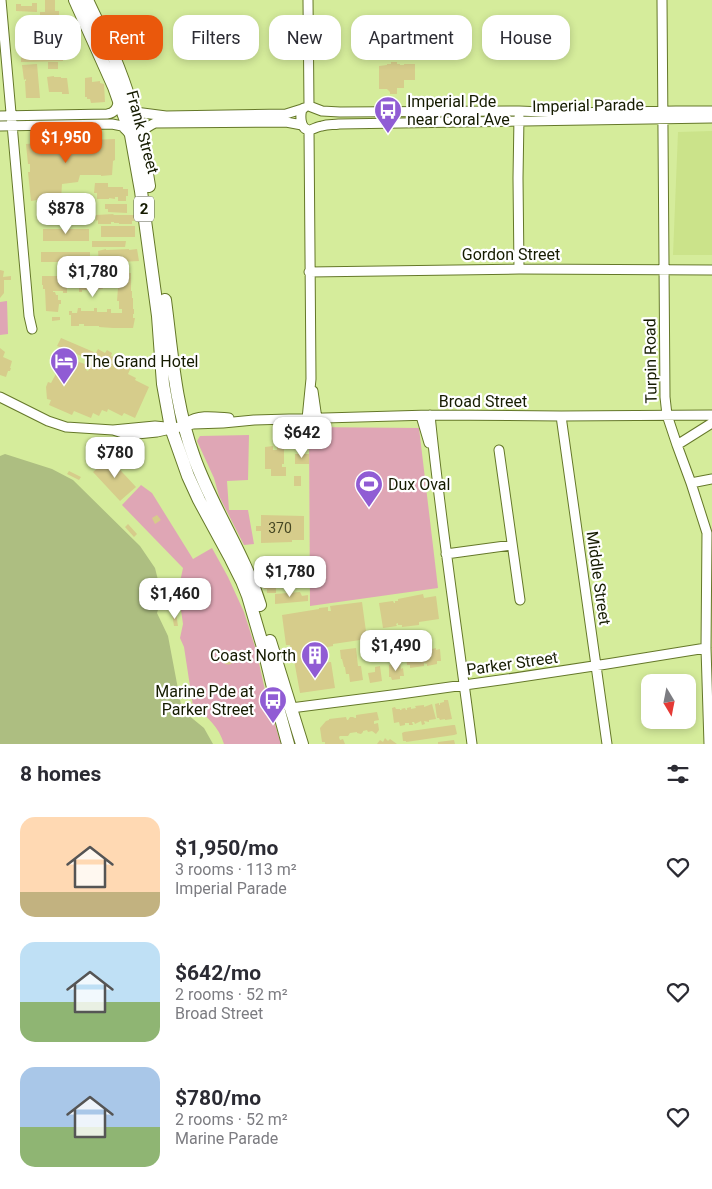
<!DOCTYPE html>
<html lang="en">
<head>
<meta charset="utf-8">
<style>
	:root { --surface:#fff; --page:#f7f7f7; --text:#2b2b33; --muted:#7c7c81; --accent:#ea580c }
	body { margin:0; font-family:Roboto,sans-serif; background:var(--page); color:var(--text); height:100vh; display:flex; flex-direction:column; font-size:19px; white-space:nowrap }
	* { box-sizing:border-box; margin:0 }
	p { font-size:16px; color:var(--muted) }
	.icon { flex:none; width:28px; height:28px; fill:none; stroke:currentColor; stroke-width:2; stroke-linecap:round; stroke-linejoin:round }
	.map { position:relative; height:744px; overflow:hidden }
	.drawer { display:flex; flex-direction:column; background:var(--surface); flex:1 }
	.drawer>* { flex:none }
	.hud { position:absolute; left:15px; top:15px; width:682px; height:45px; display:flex; gap:10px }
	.needle { width:32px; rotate:170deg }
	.buttons { position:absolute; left:641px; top:674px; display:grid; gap:10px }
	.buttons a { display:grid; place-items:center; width:55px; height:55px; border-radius:10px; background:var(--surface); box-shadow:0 2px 8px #0003; font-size:25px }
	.price { position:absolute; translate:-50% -42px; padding:0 11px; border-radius:10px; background:#fff; color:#222; font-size:16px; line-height:32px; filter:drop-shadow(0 1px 2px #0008) }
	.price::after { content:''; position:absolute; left:50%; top:30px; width:15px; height:11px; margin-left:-8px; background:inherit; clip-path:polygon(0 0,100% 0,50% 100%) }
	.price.current { background:var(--accent); color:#fff }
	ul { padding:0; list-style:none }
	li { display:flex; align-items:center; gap:15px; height:125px; padding:0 20px }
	li span { display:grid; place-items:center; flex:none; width:140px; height:100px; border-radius:15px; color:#555 }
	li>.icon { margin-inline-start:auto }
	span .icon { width:60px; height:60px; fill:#fffc; stroke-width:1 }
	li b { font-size:21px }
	h2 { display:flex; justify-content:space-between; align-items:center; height:60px; padding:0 20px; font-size:21px }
	.chip { padding:0 18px; border-radius:15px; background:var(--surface); box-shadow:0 2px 8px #0003; font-size:18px; line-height:45px }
	.chip.current { background:var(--accent); color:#fff }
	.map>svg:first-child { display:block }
	.built { fill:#cbe38a }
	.green { fill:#dfa6b5 }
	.water { fill:#adbe81 }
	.building { fill:#d6cc8b }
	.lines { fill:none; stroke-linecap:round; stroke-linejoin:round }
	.minor-casing { stroke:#657829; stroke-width:11 }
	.highway-casing { stroke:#657829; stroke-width:14 }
	.minor { stroke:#fff; stroke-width:9 }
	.highway { stroke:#fff; stroke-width:12 }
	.labels { text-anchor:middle; stroke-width:4.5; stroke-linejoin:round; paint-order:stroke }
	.number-label { font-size:14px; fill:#454723 }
	.shield { fill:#fff; stroke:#5b5f4c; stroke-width:1 }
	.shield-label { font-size:15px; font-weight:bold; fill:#151b00 }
	.poi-label { font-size:16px; fill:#151b00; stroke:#fff; text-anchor:start }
	.street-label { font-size:16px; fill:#151b00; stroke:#fff }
</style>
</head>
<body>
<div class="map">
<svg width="712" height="744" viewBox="0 0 712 744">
	<rect width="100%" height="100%" fill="#d5ec9b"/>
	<!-- built -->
	<path class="built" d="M712 131V255H673L678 132Z"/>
	<!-- green -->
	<path class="green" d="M7 301 8 334 0 335V302Z
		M309 427 419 428 438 588 310 606Z
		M249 435 248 480 227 481 229 510H248L254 544 244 545 219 496 214 478 197 441 200 436Z
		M141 485 152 493 193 559 212 548 228 577 244 612 256 650 267 699 281 744H224C219 727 207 716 193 706L184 647 180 638 183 624 181 610 177 596 183 568 122 505Z"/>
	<!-- water -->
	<path class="water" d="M60 28 63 45 57 46 55 42 53 29Z
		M5 454 52 469 73 480 140 546 155 568 159 584 160 603 157 613 168 636 182 710 204 728 213 744H0V456Z"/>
	<!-- building -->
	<path class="building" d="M45 0H55V11H59V21H56V23H40V12H45Z
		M32 3H37V12L16 11V4H21V6H32Z
		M36 18V25H20V19Z
		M27 28H38V49H25V41H28Z
		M41 44H51V50H41Z
		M376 44 399 45 400 54H390V59H385V60L373 59 372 45H377Z
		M63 55V61L21 62V56Z
		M48 62H58V69H48Z
		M391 62H397V64H400V65H404V64H415V80H404V88H397V94H390V92L387 89H379V66L387 65V64H391Z
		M37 64 40 98H26L25 81H26V79L24 80 22 65Z
		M54 76V77H61V78H67L69 94H62V92H49L47 77Z
		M92 77V82L100 81V83L104 84 105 102 91 103 90 99H87V97H85V78Z
		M37 139H60L61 141 115 139V160L113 161 112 175 101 176V175H80L78 182 62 184 61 200H37L31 201 28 172H30V164H28L26 144 37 143Z
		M95 183H108V187H123V189H128V196H126V201H118V197H115V199L109 198V199H97V193H94Z
		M105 204H127V213L108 212V209H105Z
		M38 206H79V219L38 220Z
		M114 214 113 215H134V221H132V224H119V223H114V222H111V224H98V220L96 221V215Z
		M101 226H135V237H101Z
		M43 229H89V241H43Z
		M92 241H126L125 247H92Z
		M106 249V250L129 249V250L137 249 139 261 99 263 98 251Z
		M41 252H90V266H85V262H41Z
		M0 270 4 271 3 277 11 276V280H4V293L0 298Z
		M64 272H81V275H102V272L131 273V291H132V298H133V309H134V314H133V318H135L133 328H113L99 327V326H84V324H79V326H71V315H69V311H72V313H77L78 308H81V311H94V308H97V312H107V309H111V313H122V309H119V301H117L118 288 120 287H102L103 289H97V292H95V290H82V292H79V288H67V293H63V291H53V292H55L56 295H58V300H61V304H59L58 312 46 311 45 289H43V285H42V276H64Z
		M52 317H60V320L52 321Z
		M61 338 96 353 98 349 105 353 107 350 112 353 111 356 132 365 128 374 136 378 135 380 149 387 135 418 124 413 122 416 108 409 107 412 102 410 99 416 93 413 91 418 74 411 72 415 49 405 51 400 47 399 46 387 48 382 51 383 58 370 59 371 69 355 79 362 88 365 86 370 88 371 91 365 96 367 98 363 57 346Z
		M0 348 5 352 3 357 12 361 10 368H11L10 371H8L6 377 0 375Z
		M273 446V450H277V447H284V464H282V467H286V476H271V469H265V447Z
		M295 454H309V464H295Z
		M109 458 136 487 120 501 93 472Z
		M69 471 81 477 79 480 67 474Z
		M294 476H301V486H294Z
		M157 515 161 520 155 524 152 518Z
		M261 515 304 516V540H292V542L261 543V531H256V526H261Z
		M128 524 137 534 134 537 125 527Z
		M296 556H305L306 586 276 587V593H267V589H264V571H262L263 557Z
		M300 592 302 596 308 595V601L275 604V594Z
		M423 594 424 598 436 596 439 619 419 622V625L402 627V625H398V623L396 624 397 626 383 628 379 603 393 601 394 603H395V601H398V599Z
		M362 602 367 639 333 644V646L317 649V656L319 663 331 662 335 688 300 693 294 660 290 661 287 652 291 651 290 645H286L282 615 319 609V608L328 607V611H331L330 606Z
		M172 613H176L178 626H174Z
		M356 648 358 666H361L363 680 350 682 349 674H346L345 667H344L342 659H341L340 650Z
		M436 648V650L440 649 441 661H437V664L427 666V664L424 663V666L410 668V665H407L406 654H409V652H418V651L428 649V650Z
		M222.5 659a5.5 5.5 0 1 1 11 0a5.5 5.5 0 1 1-11 0Z
		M400 663 401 669 403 668 404 676H400V679L392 680 391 677H389V665Z
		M380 666 382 681 370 683 368 673 375 672V667Z
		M444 700H448L452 719 445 720V719L440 720 439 718H437L435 704 439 703V705H440V703L444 702Z
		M432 704 436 719 429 720V722L424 721 425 724 422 725 421 721 415 724 414 722H412L413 725H409V723H405V725L400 726 399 722 394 723 392 708 395 707 396 709H400V710H402L401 709 405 708 406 710H407V708L411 707V709L416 708 415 706 424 705V707Z
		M377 712 379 720 374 721V724L378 723 379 730 376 734 372 731 368 732 367 730 363 731V732L361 734 357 733V732L350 733 348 736H340L339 737 340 740 343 739 345 744H325V742H322L320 728 326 721 329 720V719L346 717 347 720H348L350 717H353L355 718H356V715Z
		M453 725H455L457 734 454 735 406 742V741H403L402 733 404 732Z
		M385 738 388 741 390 739 397 744H377L380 740 383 742Z
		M454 740 455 744H438V742Z"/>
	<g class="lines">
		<!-- minor casing -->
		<g class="minor-casing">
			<path id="minor" d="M1 0 29 316 32 329
				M308 0 309 106
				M662 0 665 397 667 415 677 445 691 483 707 533 706 648 709 744
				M309 106 322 111 340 112 519 111 567 113 676 111H712
				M132 107 135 112 166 116 286 114 302 109 304 108
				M302 109C300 116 300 130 310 130 314 129 318 126 322 126 328 124 333 125 339 124L712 118
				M0 116 107 114C115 113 117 108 119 100
				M519 117 518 178 519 269
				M0 126 112 124 122 126 129 133
				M141 140C141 130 147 127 155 123L286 122 302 125
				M309 272 519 269 712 270
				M313 391 317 419
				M0 397 48 421 66 427 113 430 155 426 166 427
				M430 415C441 525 458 635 472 744
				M421 416 429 443
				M561 416 607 744
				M307 419 311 379 309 130
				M188 422C198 414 216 417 229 418
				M113 430 126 434H137L157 432 193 424 223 423 254 420 430 415 561 416 712 415
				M677 445 712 423
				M499 450 520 600
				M691 483 712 479
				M446 554 512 545
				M291 708C430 691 568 671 706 648"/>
		</g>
		<!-- highway casing -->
		<g class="highway-casing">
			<path id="highway" d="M75 0 114 87 131 135 141 191 158 316 163 384 171 428 188 476 199 500 231 559 242 581 248 596 265 654 277 704 288 744
				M87 0C97 22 109 44 118 67 133 105 143 146 149 186
				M165 300C172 353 175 406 194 457 212 508 244 553 260 605
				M270 641 302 744"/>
		</g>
		<!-- minor -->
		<use href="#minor" class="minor"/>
		<!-- highway -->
		<use href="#highway" class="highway"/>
	</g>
	<!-- icons -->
	<defs>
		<g id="bus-pin" transform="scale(1.4375)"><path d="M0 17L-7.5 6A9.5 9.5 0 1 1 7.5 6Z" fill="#905cd4" stroke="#fff"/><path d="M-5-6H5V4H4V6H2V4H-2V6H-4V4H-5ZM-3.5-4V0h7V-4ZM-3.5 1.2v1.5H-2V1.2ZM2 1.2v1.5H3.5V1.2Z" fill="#fff"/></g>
		<g id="hotel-pin" transform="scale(1.4375)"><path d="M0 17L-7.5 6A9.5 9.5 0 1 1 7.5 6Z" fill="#905cd4" stroke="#fff"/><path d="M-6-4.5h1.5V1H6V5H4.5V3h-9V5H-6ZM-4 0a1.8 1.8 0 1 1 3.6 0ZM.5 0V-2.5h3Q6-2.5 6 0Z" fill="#fff"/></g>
		<g id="stadium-pin" transform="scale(1.4375)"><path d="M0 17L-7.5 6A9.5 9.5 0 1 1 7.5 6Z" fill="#905cd4" stroke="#fff"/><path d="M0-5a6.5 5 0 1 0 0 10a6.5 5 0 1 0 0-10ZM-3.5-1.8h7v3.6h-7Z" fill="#fff"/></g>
		<g id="building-pin" transform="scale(1.4375)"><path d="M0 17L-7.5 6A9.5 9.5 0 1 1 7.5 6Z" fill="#905cd4" stroke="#fff"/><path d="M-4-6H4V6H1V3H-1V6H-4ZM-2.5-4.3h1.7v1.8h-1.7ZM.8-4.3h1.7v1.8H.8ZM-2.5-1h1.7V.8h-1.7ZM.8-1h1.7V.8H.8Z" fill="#fff"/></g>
	</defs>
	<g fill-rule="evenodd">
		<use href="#bus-pin" x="388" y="110"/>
		<use href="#hotel-pin" x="64" y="361"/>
		<use href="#stadium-pin" x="369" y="484"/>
		<use href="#building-pin" x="315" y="655"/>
		<use href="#bus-pin" x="273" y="700"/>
	</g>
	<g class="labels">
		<!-- number labels -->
		<g class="number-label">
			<text x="280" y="533">370</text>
		</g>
		<!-- shield labels -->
		<rect class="shield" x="134" y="196.5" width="20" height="25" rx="4"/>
		<g class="shield-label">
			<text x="144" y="214">2</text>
		</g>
		<!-- poi labels -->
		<g class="poi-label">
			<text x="407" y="107">Imperial Pde<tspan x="407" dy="18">near Coral Ave</tspan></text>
			<text x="83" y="367">The Grand Hotel</text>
			<text x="388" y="490">Dux Oval</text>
			<text x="296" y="661" text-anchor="end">Coast North</text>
			<text x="254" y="697" text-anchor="end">Marine Pde at<tspan x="254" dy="18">Parker Street</tspan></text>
		</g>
		<!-- street labels -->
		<g class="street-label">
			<text transform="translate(588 105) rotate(-1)" y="6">Imperial Parade</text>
			<text transform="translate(143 132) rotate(75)" y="6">Frank Street</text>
			<text x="511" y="260">Gordon Street</text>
			<text transform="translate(650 361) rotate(-91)" y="6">Turpin Road</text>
			<text x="483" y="407">Broad Street</text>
			<text transform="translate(599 578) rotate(82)" y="6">Middle Street</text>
			<text transform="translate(512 663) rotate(-8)" y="6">Parker Street</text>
		</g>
	</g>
</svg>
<div class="buttons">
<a><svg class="needle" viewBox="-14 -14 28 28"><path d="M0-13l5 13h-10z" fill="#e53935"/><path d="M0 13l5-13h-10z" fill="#7c7c81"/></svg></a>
</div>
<b class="price current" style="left:66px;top:164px">$1,950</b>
<b class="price" style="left:66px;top:235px">$878</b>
<b class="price" style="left:93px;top:298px">$1,780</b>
<b class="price" style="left:302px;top:459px">$642</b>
<b class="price" style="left:115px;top:479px">$780</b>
<b class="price" style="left:290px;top:598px">$1,780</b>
<b class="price" style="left:175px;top:620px">$1,460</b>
<b class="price" style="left:396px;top:672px">$1,490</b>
<div class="hud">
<a class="chip">Buy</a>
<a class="chip current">Rent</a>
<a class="chip">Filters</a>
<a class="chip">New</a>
<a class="chip">Apartment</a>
<a class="chip">House</a>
</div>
</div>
<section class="drawer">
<h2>8 homes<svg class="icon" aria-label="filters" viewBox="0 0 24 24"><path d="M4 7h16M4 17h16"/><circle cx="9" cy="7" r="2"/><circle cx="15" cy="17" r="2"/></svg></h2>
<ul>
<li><span style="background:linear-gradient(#ffd9b3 75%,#c2b280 0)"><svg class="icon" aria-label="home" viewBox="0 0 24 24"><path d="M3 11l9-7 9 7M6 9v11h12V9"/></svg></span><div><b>$1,950/mo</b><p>3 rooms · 113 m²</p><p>Imperial Parade</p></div><svg class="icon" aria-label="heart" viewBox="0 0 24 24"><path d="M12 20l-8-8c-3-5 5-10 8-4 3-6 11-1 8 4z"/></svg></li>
<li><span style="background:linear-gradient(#bfe0f5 60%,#8fb573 0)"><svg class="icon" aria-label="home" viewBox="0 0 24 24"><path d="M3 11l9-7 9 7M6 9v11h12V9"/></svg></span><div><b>$642/mo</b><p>2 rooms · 52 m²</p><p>Broad Street</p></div><svg class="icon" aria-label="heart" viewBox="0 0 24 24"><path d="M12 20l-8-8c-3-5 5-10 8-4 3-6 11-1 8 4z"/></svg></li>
<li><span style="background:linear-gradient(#a9c7e8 60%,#8fb573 0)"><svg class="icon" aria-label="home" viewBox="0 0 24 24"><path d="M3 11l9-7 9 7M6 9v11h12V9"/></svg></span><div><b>$780/mo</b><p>2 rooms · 52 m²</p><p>Marine Parade</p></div><svg class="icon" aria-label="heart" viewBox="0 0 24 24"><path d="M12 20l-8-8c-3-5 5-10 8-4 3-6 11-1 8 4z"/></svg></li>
</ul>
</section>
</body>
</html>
